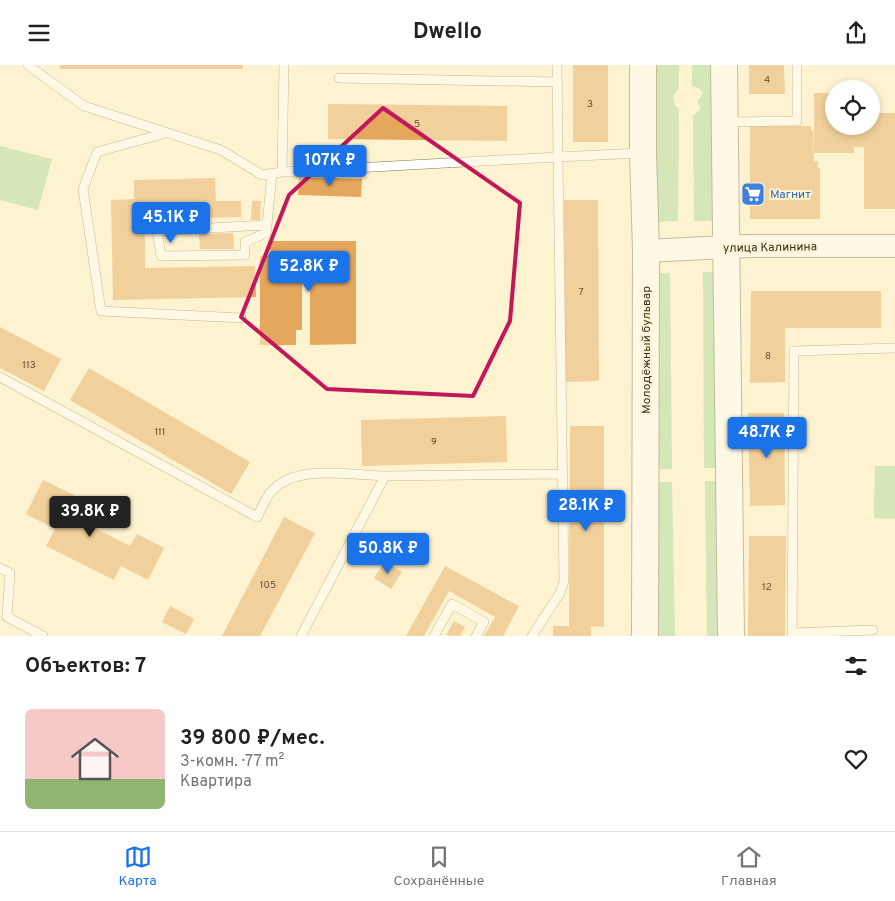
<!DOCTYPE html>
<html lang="ru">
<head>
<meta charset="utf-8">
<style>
	:root { --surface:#fff; --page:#f2f2f2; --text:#222; --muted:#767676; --line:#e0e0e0; --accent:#1a73e8 }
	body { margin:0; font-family:Overpass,sans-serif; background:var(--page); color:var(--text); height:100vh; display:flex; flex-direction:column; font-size:19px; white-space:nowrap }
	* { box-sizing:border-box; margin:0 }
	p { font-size:16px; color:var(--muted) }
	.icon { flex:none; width:28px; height:28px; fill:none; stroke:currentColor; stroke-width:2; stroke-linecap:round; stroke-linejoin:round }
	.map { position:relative; height:571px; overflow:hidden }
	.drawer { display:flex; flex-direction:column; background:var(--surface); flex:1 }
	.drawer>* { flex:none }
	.fabs { position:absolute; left:825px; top:15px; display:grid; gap:10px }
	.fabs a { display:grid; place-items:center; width:55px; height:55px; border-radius:50%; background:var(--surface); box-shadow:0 2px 8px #0003; font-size:25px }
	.price { position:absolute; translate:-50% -42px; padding:0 11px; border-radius:5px; background:var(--accent); color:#fff; font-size:16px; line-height:32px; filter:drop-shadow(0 1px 2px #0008) }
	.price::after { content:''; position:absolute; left:50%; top:30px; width:15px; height:11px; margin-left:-8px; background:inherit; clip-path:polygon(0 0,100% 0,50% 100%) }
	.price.current { background:#222; color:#fff }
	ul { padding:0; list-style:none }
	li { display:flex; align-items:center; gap:15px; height:125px; padding:0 25px }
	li+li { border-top:1px solid var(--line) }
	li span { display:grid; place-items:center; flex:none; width:140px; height:100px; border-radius:8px; color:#555 }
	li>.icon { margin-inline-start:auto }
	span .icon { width:60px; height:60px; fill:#fffc; stroke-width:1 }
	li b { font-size:21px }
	h2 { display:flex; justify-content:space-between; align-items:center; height:60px; padding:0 25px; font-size:21px }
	header { display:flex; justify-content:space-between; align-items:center; height:65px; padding:0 25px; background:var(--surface); font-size:22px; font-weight:700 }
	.tab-bar { display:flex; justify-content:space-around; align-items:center; height:70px; border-top:1px solid var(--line); background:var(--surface); font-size:14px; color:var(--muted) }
	.tab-bar a { display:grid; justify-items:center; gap:2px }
	.tab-bar .current { color:var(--accent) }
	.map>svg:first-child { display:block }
	.green { fill:#a4d79d }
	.building { fill:#e5a75d }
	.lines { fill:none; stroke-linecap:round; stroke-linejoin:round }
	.service-casing { stroke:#82795a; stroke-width:10 }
	.tertiary-casing { stroke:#82795a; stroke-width:24 }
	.secondary-casing { stroke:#82795a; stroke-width:28 }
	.service { stroke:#fff; stroke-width:9 }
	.tertiary { stroke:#fff; stroke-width:22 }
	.secondary { stroke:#fff; stroke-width:26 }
	.marked { fill:none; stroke:#c2185b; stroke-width:4; stroke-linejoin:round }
	.labels { text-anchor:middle; stroke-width:4; stroke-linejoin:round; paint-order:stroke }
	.number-label { font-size:10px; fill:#635134 }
	.shop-label { font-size:12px; fill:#366cbe; stroke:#fdf3d0; text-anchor:start }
	.street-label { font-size:12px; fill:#383427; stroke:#fdf3d0 }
</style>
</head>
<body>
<header><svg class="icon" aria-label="menu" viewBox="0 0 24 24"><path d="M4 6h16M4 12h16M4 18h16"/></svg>Dwello<svg class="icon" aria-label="share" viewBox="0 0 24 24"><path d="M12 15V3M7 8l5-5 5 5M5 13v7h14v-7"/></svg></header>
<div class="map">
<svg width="895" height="571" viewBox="0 0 895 571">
	<rect width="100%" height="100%" fill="#fdf3d0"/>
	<!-- green -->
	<path class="green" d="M656 0H679V23L673 31 675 40 679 44 678 156 657 157Z
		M692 0H714L717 156H694L693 51 701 43 697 37 703 28 699 23 692 21Z
		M0 81 52 94 38 145 0 135Z
		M703 207H717L719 403H704Z
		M656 208H670L672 404H657Z
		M875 401H895V454L874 453Z
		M705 416H719L721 571H707Z
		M657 417H672L675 571H658Z"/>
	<!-- building -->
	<path class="building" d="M60 0H243V4H60Z
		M573 0H608V77H573Z
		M749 0H784L785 29H749Z
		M814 28H834V61H871V48H895V144H864V82H854V88H814Z
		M328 39 507 41V76L328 74Z
		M750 61H811V65H813L814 97 818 96V103H820V154H750Z
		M299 112 362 114 361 132 298 130Z
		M215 113 216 136H241V152L145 154V203L255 201 256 232 113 235 111 135 134 134V115Z
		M564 135H598L599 316 565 317Z
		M252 136H261L260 155H251Z
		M233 168 234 184H200L199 169Z
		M270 176H356V279L310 280V193H302V265H296V280H260V191H270Z
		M751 226H881V263H785V317L750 318Z
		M0 262 61 294 44 326 0 303Z
		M89 303 250 397 231 429 70 335Z
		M748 348H784L785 440 750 441Z
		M506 351 507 397 362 401 361 355Z
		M570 361H604V562L591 561V571H553V561H569Z
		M43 415 74 430 65 448 130 481 137 469 164 483 148 515 121 501 114 515 46 481 55 464 26 449Z
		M284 452 315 468 260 571H222Z
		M749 471H786L785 571H748Z
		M385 496 402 507 391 524 374 513Z
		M445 501 519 541 503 571H484L495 552 449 526 424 571H406Z
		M170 541 194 554 186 569 162 557Z
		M454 556 465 562 460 571 446 570Z"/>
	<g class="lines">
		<!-- service casing -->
		<g class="service-casing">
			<path id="service" d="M28 0 84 41 221 85 262 110 282 107 558 92 557 0
				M339 13 557 17
				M728 57 797 56V0
				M166 68 97 87 83 124 101 246 241 253
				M282 107 284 0
				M267 160 157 166 161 191 245 190V177L266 168 267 160 272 108
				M0 312 257 452C261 444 265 435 270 428 293 398 351 410 385 411
				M0 503 10 508 7 552 43 571
				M792 568 873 565
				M301 571 385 411 563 409
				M434 571 452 539 484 557 476 571
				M532 571 560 528 564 517 558 92 640 88
				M792 571 794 286 895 283"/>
		</g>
		<!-- tertiary casing -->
		<g class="tertiary-casing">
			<path id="tertiary" d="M646 186 746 181H895"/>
		</g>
		<!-- secondary casing -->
		<g class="secondary-casing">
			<path id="secondary" d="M643 0V88L646 186 645 571
				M724 0 731 571"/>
		</g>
		<!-- service -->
		<use href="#service" class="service"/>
		<!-- tertiary -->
		<use href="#tertiary" class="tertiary"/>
		<!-- secondary -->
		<use href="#secondary" class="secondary"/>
	</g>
	<!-- marked area -->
	<path d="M0 0H895V571H0ZM383 43 520 138 510 256 473 331 327 324 241 252 289 130Z" fill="#fdf3d0" fill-opacity=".55" fill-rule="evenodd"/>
	<path class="marked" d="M383 43 520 138 510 256 473 331 327 324 241 252 289 130Z"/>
	<!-- icons -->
	<defs>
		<g id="supermarket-square" transform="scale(1.25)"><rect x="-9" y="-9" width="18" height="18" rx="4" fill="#3f7fe0" stroke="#fdf3d0"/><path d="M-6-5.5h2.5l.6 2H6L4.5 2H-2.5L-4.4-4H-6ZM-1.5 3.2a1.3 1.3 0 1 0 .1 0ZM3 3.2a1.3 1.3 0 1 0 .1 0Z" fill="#fff"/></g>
	</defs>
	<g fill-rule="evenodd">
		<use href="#supermarket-square" x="753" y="129"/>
	</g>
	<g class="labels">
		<!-- number labels -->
		<g class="number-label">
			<text x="767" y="18">4</text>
			<text x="590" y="42">3</text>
			<text x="417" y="62">5</text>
			<text x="581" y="230">7</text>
			<text x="768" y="294">8</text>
			<text x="29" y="303">113</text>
			<text x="160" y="370">111</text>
			<text x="434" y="380">9</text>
			<text x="268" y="523">105</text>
			<text x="767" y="525">12</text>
		</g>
		<!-- shop labels -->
		<g class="shop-label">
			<text x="770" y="133">Магнит</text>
		</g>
		<!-- street labels -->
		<g class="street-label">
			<text transform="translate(770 182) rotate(-1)" y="4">улица Калинина</text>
			<text transform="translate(646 285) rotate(-90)" y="4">Молодёжный бульвар</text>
		</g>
	</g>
</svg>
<div class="fabs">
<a><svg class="icon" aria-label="locate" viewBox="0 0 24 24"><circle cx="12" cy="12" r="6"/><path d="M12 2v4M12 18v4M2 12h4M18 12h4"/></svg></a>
</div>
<b class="price" style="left:330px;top:122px">107K ₽</b>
<b class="price" style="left:171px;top:179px">45.1K ₽</b>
<b class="price" style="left:309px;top:228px">52.8K ₽</b>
<b class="price" style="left:767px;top:394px">48.7K ₽</b>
<b class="price" style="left:586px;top:467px">28.1K ₽</b>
<b class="price current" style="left:90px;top:473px">39.8K ₽</b>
<b class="price" style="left:388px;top:510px">50.8K ₽</b>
</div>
<section class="drawer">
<h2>Объектов: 7<svg class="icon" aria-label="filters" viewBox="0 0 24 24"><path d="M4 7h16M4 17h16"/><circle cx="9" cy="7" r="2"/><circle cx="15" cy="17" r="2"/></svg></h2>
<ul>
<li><span style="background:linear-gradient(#f6c9c9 70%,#8fb573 0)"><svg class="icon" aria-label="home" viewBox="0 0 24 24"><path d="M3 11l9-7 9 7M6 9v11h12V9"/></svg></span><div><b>39 800 ₽/мес.</b><p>3-комн. · 77 m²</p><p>Квартира</p></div><svg class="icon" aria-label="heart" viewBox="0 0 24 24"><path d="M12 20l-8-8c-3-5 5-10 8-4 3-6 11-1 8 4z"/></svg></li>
</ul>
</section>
<nav class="tab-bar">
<a class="current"><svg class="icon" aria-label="map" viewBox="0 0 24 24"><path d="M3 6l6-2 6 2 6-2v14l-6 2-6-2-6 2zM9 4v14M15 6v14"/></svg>Карта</a>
<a><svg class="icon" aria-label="saved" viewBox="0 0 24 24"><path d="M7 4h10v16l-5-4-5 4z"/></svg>Сохранённые</a>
<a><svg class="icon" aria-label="home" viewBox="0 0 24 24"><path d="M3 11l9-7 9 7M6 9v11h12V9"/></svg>Главная</a>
</nav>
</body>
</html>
